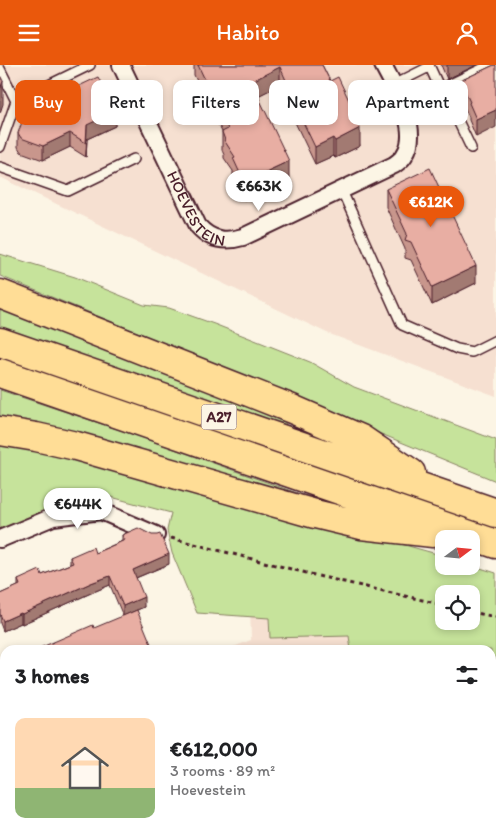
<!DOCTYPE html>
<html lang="en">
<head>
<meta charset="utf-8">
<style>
	:root { --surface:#fff; --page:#f2f2f2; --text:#202124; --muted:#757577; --line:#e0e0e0; --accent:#ea580c }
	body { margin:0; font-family:Itim,sans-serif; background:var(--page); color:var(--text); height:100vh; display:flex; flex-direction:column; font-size:19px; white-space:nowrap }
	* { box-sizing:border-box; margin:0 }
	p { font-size:16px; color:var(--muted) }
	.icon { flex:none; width:28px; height:28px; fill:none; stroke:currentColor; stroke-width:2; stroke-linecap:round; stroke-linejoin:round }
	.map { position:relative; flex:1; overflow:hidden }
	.drawer { position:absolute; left:0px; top:580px; width:496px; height:195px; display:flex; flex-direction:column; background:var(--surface); border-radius:15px 15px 0 0; box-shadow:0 2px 8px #0003 }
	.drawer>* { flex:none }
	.hud { position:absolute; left:15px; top:15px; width:466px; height:45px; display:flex; gap:10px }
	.needle { width:32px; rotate:74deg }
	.tools { position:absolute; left:435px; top:465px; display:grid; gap:10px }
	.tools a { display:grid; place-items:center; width:45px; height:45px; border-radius:10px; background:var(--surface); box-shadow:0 2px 8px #0003; font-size:25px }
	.price { position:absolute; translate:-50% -42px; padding:0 11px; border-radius:18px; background:#fff; color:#222; font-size:16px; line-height:32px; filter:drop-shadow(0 1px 2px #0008) }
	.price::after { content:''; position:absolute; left:50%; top:30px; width:15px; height:11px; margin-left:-8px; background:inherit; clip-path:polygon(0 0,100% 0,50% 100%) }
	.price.current { background:var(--accent); color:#fff }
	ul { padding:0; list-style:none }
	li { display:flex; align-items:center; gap:15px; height:125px; padding:0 15px }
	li+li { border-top:1px solid var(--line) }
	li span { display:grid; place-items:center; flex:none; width:140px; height:100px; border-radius:10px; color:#555 }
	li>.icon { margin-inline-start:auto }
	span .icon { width:60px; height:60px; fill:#fffc; stroke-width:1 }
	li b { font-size:21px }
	h2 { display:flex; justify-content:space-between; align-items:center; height:60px; padding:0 15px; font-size:21px }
	.chip { padding:0 18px; border-radius:10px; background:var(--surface); box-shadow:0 2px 8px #0003; font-size:18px; line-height:45px }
	.chip.current { background:var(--accent); color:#fff }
	header { display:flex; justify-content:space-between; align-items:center; height:65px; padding:0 15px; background:var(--accent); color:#fff; font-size:22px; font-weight:600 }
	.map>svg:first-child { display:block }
	.built { fill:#f6e0d1 }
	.green { fill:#c6e39b; stroke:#888163; fill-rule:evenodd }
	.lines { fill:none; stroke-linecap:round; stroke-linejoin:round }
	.service-casing { stroke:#4a1f2b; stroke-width:12 }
	.minor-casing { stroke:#4a1f2b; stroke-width:20 }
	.motorway-casing { stroke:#4a1f2b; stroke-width:31 }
	.path { stroke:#4a1f2b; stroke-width:3; stroke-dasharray:4 4; stroke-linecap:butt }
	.service { stroke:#fcf5e5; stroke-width:9 }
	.minor { stroke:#fcf5e5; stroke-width:16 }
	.motorway { stroke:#ffdd96; stroke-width:28 }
	.wall { fill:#c8968c; stroke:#4a1f2b }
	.shaded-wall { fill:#a27a72; stroke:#4a1f2b }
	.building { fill:#e8aea3; stroke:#4a1f2b }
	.labels { text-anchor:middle; stroke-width:4; stroke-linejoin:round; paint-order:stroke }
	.shield { fill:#fcf5e5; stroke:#7f5f63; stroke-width:1 }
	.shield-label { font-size:15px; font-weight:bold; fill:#4a1f2b }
	.street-label { font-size:16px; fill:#4a1f2b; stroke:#fcf5e5 }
</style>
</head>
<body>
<header><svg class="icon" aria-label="menu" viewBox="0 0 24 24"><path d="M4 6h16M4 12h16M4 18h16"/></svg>Habito<svg class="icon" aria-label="person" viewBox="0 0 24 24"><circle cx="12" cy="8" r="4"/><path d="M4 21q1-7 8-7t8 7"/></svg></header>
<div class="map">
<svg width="496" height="775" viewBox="0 0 496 775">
	<rect width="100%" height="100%" fill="#fcf5e5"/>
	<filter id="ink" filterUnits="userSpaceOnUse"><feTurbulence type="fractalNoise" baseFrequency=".02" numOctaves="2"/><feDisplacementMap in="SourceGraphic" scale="10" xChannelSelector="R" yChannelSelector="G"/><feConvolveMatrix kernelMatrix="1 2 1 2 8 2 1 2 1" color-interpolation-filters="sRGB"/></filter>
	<g filter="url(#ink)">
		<!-- built -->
		<path class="built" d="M0 0H496V331L327 268 0 112Z
			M249 495 444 556H471L496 559V775H0V680L5 678V770H491V585H226L251 575Z"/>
		<!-- green -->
		<path class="green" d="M0 189 75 212 144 240 169 243 214 259 310 297 354 322 496 375V416L247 314 154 274 0 211Z
			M0 238 154 301 286 357 285 362 0 262Z
			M0 325 135 370 339 443 0 351Z
			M0 373 337 461 444 491V501H471V500L496 508V609H491V585H351L349 571 270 573 269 553 197 548 172 488 167 465 171 448 111 432 75 447 0 475ZM444 529H471V556H444Z"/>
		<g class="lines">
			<!-- service casing -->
			<g class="service-casing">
				<path id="service" d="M429 0 440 24 490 0
					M0 4 16 36 90 0
					M393 20 429 2
					M447 33 471 83
					M408 52 471 22
					M0 82 16 36
					M0 102 68 126 134 94
					M342 126 402 260 457 284 472 287 496 275"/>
			</g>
			<!-- minor casing -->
			<g class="minor-casing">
				<g id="minor">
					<path id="s1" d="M121 0 198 161C211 176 226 177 243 172L394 100C398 97 403 94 405 89 421 64 395 24 383 0"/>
					<path d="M0 474 53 452 101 446 156 470"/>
				</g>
			</g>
			<!-- motorway casing -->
			<g class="motorway-casing">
				<path id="motorway" d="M0 229 292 344 361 374 411 408
					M0 277 496 448
					M0 308 496 479
					M0 366 36 372 76 381 315 449 361 460 433 468"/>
			</g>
			<!-- path -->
			<path class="path" d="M171 473 318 511 444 540
				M471 547 496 552"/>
			<!-- service -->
			<use href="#service" class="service"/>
			<!-- minor -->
			<use href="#minor" class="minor"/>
			<!-- motorway -->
			<use href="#motorway" class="motorway"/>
		</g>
		<!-- wall -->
		<path class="wall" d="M194 0H322L330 16 355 52 360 81 335 93 333 91 315 99 292 51V46L280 20 259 30V33L289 114 244 135 233 111V106L224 93V90L222 85V67L194 10Z
			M441 0H477L447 14Z
			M494 0 476 72 469 55V52L460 34V16Z
			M102 20 115 33V61L87 74 86 92 70 82 43 95 21 87 18 82V68Z
			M386 124 476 218 432 240 411 195 405 193V184L386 142Z
			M122 470 169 499 136 513 144 542 123 551 110 520 91 528 22 559 21 558 3 566 0 558V529L18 521V515L42 510 70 499V492L95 488 122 476Z"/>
		<!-- shaded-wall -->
		<path class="shaded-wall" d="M447 0H477L447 14Z
			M280 2V20L252 34V16Z
			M3 16V39L0 48V25Z
			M115 33V61L87 74 86 92 87 60Z
			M496 45V62L476 72V54Z
			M360 63V81L335 93V76Z
			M70 68V82L43 95V81Z
			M333 73V91L315 99V82Z
			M289 96V114L244 135V117Z
			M476 201V218L432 240V222Z
			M169 489V499L133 514V505Z
			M110 511V520L91 528 22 559V549L91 518Z
			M144 532V542L123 551V541Z
			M21 548V558L3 566V556Z"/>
		<!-- building -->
		<path class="building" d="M198 0H322L330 16 338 12 355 48 353 49 360 63 335 76 333 73 315 82 292 34 294 33 280 2 252 16 259 31H258L289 96 244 117 233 93 235 92 224 75H225L222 67 228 64Z
			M494 0H496V45L476 54 469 38 470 37 460 16Z
			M0 10 3 16 0 25Z
			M98 12 102 20 109 21 114 24 115 33 111 38 115 47 87 60 86 78 70 68 43 81 21 73 18 68 26 46Z
			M430 103 476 201 432 222 411 177 405 175 407 169 386 124Z
			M138 463 152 470H157L160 469 169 489 133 505 144 532 123 541 110 511 91 518 22 549 21 548 3 556 0 549V529L20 520 18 515 40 505 42 510 73 498 70 492 93 482 95 488 109 482 125 475 122 470Z
			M137 545 153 584 151 585H35L93 560 94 563Z
			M496 647V775H277V770H491V648Z
			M0 712 5 717V770H57L62 775H0Z"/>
	</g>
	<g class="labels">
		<!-- shield labels -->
		<rect class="shield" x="201.5" y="339.5" width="35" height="25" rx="4"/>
		<g class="shield-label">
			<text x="219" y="357">A27</text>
		</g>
		<!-- street labels -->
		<g class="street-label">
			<text dy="6" stroke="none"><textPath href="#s1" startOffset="164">HOEVESTEIN</textPath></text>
		</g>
	</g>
</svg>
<div class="tools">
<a><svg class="needle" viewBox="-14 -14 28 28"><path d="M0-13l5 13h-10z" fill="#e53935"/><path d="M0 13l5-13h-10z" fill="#757577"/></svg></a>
<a><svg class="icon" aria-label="locate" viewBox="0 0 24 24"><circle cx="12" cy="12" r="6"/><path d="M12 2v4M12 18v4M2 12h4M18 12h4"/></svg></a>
</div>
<b class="price" style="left:259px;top:147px">€663K</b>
<b class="price current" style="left:431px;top:163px">€612K</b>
<b class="price" style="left:78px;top:465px">€644K</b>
<div class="hud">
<a class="chip current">Buy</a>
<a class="chip">Rent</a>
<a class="chip">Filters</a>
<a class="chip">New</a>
<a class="chip">Apartment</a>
</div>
<section class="drawer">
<h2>3 homes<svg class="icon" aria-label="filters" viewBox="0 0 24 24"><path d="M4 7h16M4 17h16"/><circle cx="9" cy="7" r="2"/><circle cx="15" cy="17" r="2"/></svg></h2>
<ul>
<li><span style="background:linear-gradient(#ffd9b3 70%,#8fb573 0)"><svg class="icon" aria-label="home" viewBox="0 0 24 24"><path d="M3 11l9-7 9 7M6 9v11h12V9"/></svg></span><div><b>€612,000</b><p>3 rooms · 89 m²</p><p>Hoevestein</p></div></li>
</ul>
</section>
</div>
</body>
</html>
